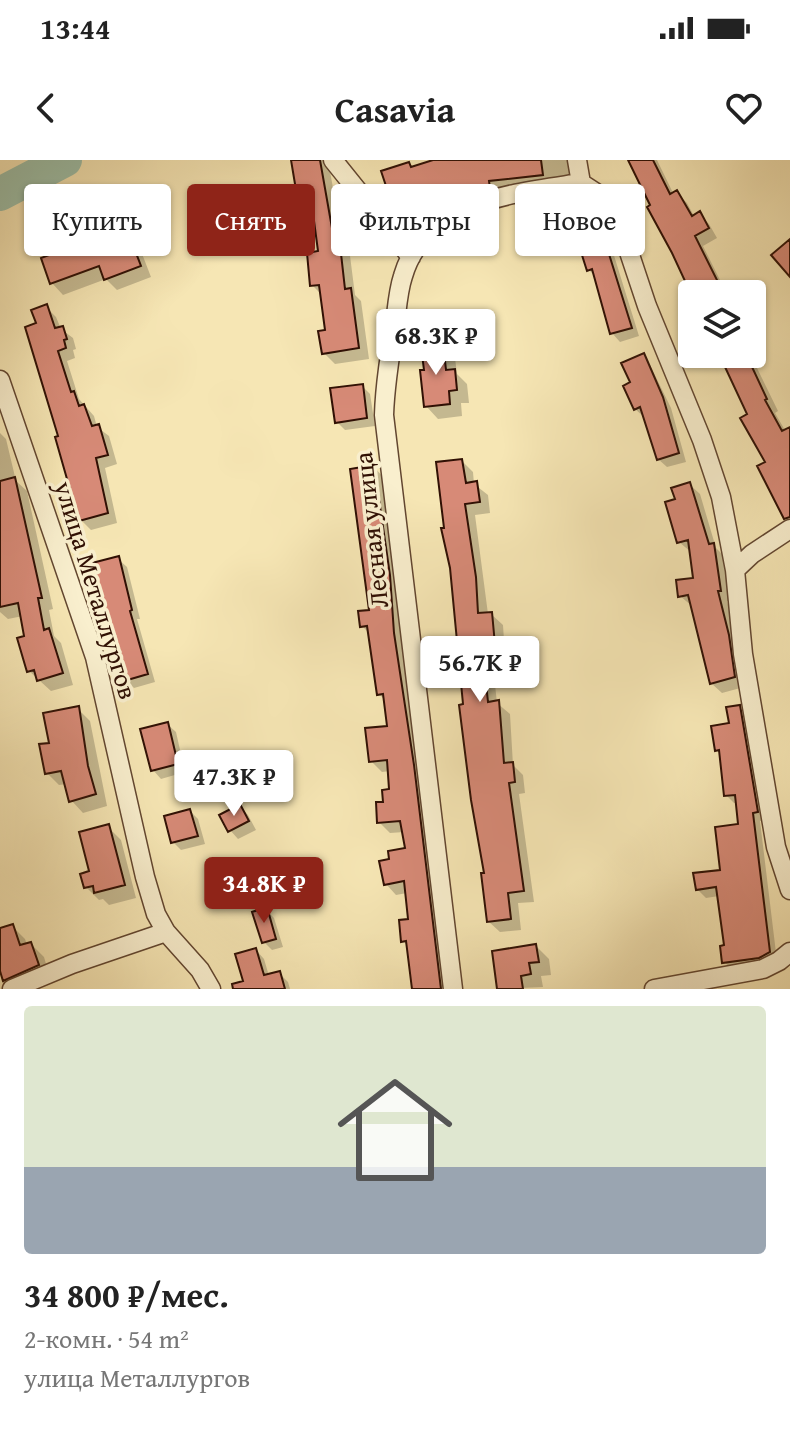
<!DOCTYPE html>
<html lang="ru">
<head>
<meta charset="utf-8">
<style>
	:root { --surface:#fff; --page:#f6f6f6; --text:#222; --muted:#767676; --line:#e0e0e0; --accent:#8f2418 }
	body { margin:0; font-family:"Gentium Book Plus",serif; background:var(--page); color:var(--text); height:100vh; display:flex; flex-direction:column; font-size:30px; white-space:nowrap }
	* { box-sizing:border-box; margin:0 }
	p { font-size:26px; color:var(--muted) }
	.icon { flex:none; width:44px; height:44px; fill:none; stroke:currentColor; stroke-width:2; stroke-linecap:round; stroke-linejoin:round }
	.map { position:relative; height:829px; overflow:hidden }
	.side { display:flex; flex-direction:column; background:var(--surface); flex:1 }
	.side>* { flex:none }
	.guide { position:absolute; left:24px; top:24px; width:742px; height:72px; display:flex; gap:16px }
	.tools { position:absolute; left:678px; top:120px; display:grid; gap:16px }
	.tools a { display:grid; place-items:center; width:88px; height:88px; border-radius:8px; background:var(--surface); box-shadow:0 2px 6px #0004; font-size:40px }
	.price { position:absolute; translate:-50% -68px; padding:0 18px; border-radius:8px; background:#fff; color:#222; font-size:26px; line-height:52px; filter:drop-shadow(0 2px 4px #0008) }
	.price::after { content:''; position:absolute; left:50%; top:48px; width:24px; height:18px; margin-left:-12px; background:inherit; clip-path:polygon(0 0,100% 0,50% 100%) }
	.price.active { background:var(--accent); color:#fff }
	ul { padding:0; list-style:none }
	li { display:grid; align-content:center; gap:16px; height:424px; padding:0 24px }
	li+li { border-top:2px solid var(--line) }
	li span { display:grid; place-items:center; height:248px; border-radius:8px; color:#555 }
	li>.icon { margin-inline-start:auto }
	span .icon { width:144px; height:144px; fill:#fffc; stroke-width:1 }
	li b { font-size:34px }
	.chip { padding:0 28px; border-radius:8px; background:var(--surface); box-shadow:0 2px 6px #0004; font-size:28px; line-height:72px }
	.chip.active { background:var(--accent); color:#fff }
	.status { display:flex; justify-content:space-between; align-items:center; height:56px; padding:0 40px; background:var(--surface); direction:ltr }
	.status svg { height:22px; fill:currentColor }
	header { display:flex; justify-content:space-between; align-items:center; height:104px; padding:0 24px; background:var(--surface); font-size:36px; font-weight:700 }
	.map>svg:first-child { display:block }
	.shadow { fill:#0003 }
	.lines { fill:none; stroke-linecap:round; stroke-linejoin:round }
	.river { stroke:#9dc0a9; stroke-width:34 }
	.building { fill:#d78a77; stroke:#301004; stroke-width:2 }
	.street-casing { stroke:#624630; stroke-width:21 }
	.street { stroke:#f9efce; stroke-width:18 }
	.labels { text-anchor:middle; stroke-width:7; stroke-linejoin:round; paint-order:stroke }
	.street-label { font-size:26px; fill:#301004; stroke:#f9efce }
</style>
</head>
<body>
<div class="status"><b>13:44</b><svg viewBox="0 0 49 12"><path d="M0 12V9h3v3zM5 12V6h3v6zM10 12V3h3v9zM15 12V0h3v12zM26 1h20v11H26zM47 4h2v5h-2z"/></svg></div>
<header><svg class="icon" aria-label="back" viewBox="0 0 24 24"><path d="M15 5l-7 7 7 7"/></svg>Casavia<svg class="icon" aria-label="heart" viewBox="0 0 24 24"><path d="M12 20l-8-8c-3-5 5-10 8-4 3-6 11-1 8 4z"/></svg></header>
<div class="map">
<svg width="790" height="829" viewBox="0 0 790 829">
	<rect width="100%" height="100%" fill="#f6e6b4"/>
	<filter id="stains"><feTurbulence type="fractalNoise" baseFrequency=".0025" numOctaves="4"/><feColorMatrix values="0 0 0 0 .2 0 0 0 0 .09 0 0 0 0 .02 0 0 0 .5 -.17"/></filter>
	<radialGradient id="worn" r=".72"><stop offset=".6" stop-color="#630" stop-opacity="0"/><stop offset="1" stop-color="#630" stop-opacity=".3"/></radialGradient>
	<!-- shadow -->
	<path class="shadow" d="M293 0H328L341 73 348 80 355 135 361 141 369 199 335 204 324 193 327 171 322 135 312 125 320 93 318 73 302 75 290 64 301 50Z
		M440 0H576V15L552 18V25L477 39 450 47 446 43 406 56 395 46 409 4 412 8Z
		M630 0H657L674 35 677 33 687 43 694 56 699 54 709 64 717 78 703 86 727 134H693Z
		M594 51 603 60 639 176 620 182 612 173 596 117 589 110Z
		M122 61 134 73 151 117 117 130 106 119 63 135 52 123 92 82Z
		M46 147 56 157 61 169 73 178 76 189 73 190 75 198 67 201 79 239 94 256 97 267 109 276 117 304 105 308 117 363 91 370 81 360 61 277 38 164Z
		M442 185 455 198 457 214 467 224 469 243H461L462 256 438 259 426 246V212Z
		M745 194 756 206 778 251 775 253 786 272 790 269V360L783 352 750 255Z
		M642 196 650 205 671 248 686 302 667 307 658 299 644 257 635 249 633 223Z
		M362 226 370 234 375 266 345 270 337 262Z
		M0 273 6 279 16 321 27 331 53 449 49 450 54 476 61 483 73 525 51 531 29 511 23 456 8 459 0 452Z
		M462 301 473 312 474 324 488 335 490 353 475 355 488 454H491L503 465 505 496 492 497 497 543 510 554 513 605 523 615 525 633 519 634 534 742 518 743 521 770 500 772 488 761 487 715 465 546Z
		M374 307 384 318 449 829H414L409 787 403 781 410 761 407 733 396 735 386 724 391 701 407 689 404 672 390 673 379 662 391 631 390 611 382 612 371 601 389 567 386 541 379 534 370 474 362 466 371 452Z
		M689 324 700 334 716 388 724 396 730 441H727L739 487 744 527 722 533 711 523 692 446 680 436 695 420 691 392 679 382 678 341Z
		M118 399 127 407 140 459H137L155 522 134 528 126 520Z
		M739 547 747 556 765 660 760 661 777 801 733 810 724 802 726 787 719 736 706 738 697 729 722 711 740 666 738 643H734L726 635 722 595 717 590Z
		M78 549 90 561 107 646 83 653 71 640 67 624 59 625 47 613 51 584Z
		M167 564 176 572 185 612 161 619 153 610Z
		M240 646 248 655 256 670 238 679 230 670Z
		M190 651 198 659 205 684 181 690 173 682Z
		M108 667 121 680 136 738 109 745 103 739 99 740 86 727Z
		M266 750 274 758 283 787 272 790 264 782Z
		M12 766 25 779 27 785 31 784 44 797 50 818 15 829 5 820 0 804V770Z
		M536 786 549 799 551 815 541 816 543 827 499 829Z
		M256 790 264 799 269 816 279 813 288 822 290 829H247Z"/>
	<g class="lines">
		<!-- river -->
		<path class="river" d="M0 34 65 0"/>
	</g>
	<!-- building -->
	<path class="building" d="M291 0H320L332 68 338 67 345 129 351 128 359 188 322 194 318 171 325 170 319 125 310 126 307 93 318 91 314 61 288 65 286 50 299 48Z
		M433 0H541L543 15 489 21 490 28 482 30 467 32V29L438 37 436 33 393 47 381 11 409 2 411 7Z
		M628 0H653L670 34 677 30 692 56 700 51 709 68 695 76 720 126 704 134H691L672 93 647 47 650 45Z
		M595 49 632 168 610 174 592 109 587 111 570 57Z
		M123 59 141 106 104 120 99 106 50 124 41 98 89 80 86 73Z
		M790 79V117L771 95Z
		M47 144 55 168 63 166 67 179 64 180 66 188 58 191 71 232 74 231 79 246 84 244 92 266 99 264 108 295 96 298 108 353 79 361 55 277 58 276 25 167 36 163 31 150Z
		M443 183 446 210 455 209 457 230 449 231 450 244 424 247 420 210H424L421 186Z
		M644 193 663 237 679 293 657 300 640 247 634 250 623 226 630 222 621 203Z
		M740 194H746L767 239 765 240 782 271 790 267V357L784 359 757 306 765 302 740 258 747 254 725 207V201Z
		M363 224 367 258 335 263 330 228Z
		M462 299 466 323 477 321 480 342 465 344 476 417 478 453 492 452 495 485 482 486 488 542 499 540 504 603 513 602 515 622 509 623 524 731 508 733 511 759 487 762 481 713H484L471 640 459 545 463 544 450 408 441 368H444L436 302Z
		M374 305 390 415 394 473 414 605 441 829H412L406 781 401 782 399 760 408 759 404 721 384 725 379 701 389 699 388 691 405 688 400 661 377 663 376 642H383L382 630 389 629 387 600 369 602 365 568 387 566 383 534 377 535 367 466 360 467 358 451 369 450 350 309Z
		M15 317 42 438H38L44 470 49 468 63 513 37 521 34 510 27 512 17 478 24 476 18 443 0 447V321Z
		M690 322 709 384 714 383 721 431H718L729 475 735 517 710 524 688 435 678 437 676 420 693 418 688 380 677 383 665 342 675 339 671 328Z
		M119 396 132 450 130 451 148 514 124 521 92 403Z
		M740 545 758 652 753 653 770 792 759 798 722 803 720 786 724 785 716 727 696 730 693 713 720 710 715 667 738 664 735 635 724 636 719 590 715 591 711 566 729 563 726 547Z
		M79 546 88 606 96 634 69 642 61 611 45 614 39 584 49 583 43 553Z
		M168 562 178 604 151 611 140 569Z
		M240 644 249 661 228 672 219 655Z
		M190 649 198 676 171 683 164 656Z
		M109 664 125 725 94 733 93 726 84 728 80 714 89 711 79 672Z
		M267 747 276 779 262 783 252 752Z
		M13 764 20 785 31 782 39 805 3 821 0 811V768Z
		M536 784 539 802 529 803 531 814 521 816 523 829H497L492 791Z
		M256 788 264 815 280 811 285 829H233L232 824 243 821 235 794Z"/>
	<g class="lines">
		<!-- street casing -->
		<g class="street-casing">
			<path id="street" d="M333 0 411 97
				M577 0 581 23 601 36 622 71 647 146 702 280 721 337 735 410 743 494 776 687 790 730
				M0 220 95 497 145 717 156 754 166 772 200 810 211 829
				M735 410 752 394 790 369
				M12 829 72 804 166 772
				M453 829 384 255C385 224 390 194 395 164 397 148 398 131 403 116 425 40 516 33 581 23
				M654 829 763 809 779 801 790 792"/>
		</g>
		<!-- street -->
		<use href="#street" class="street"/>
	</g>
	<g class="labels">
		<!-- street labels -->
		<g class="street-label">
			<text transform="translate(371 370) rotate(-96)" y="9">Лесная улица</text>
			<text transform="translate(96 430) rotate(73)" y="9">улица Металлургов</text>
		</g>
	</g>
	<rect width="100%" height="100%" filter="url(#stains)"/>
	<rect width="100%" height="100%" fill="url(#worn)"/>
</svg>
<div class="tools">
<a><svg class="icon" aria-label="layers" viewBox="0 0 24 24"><path d="M12 4l9 5-9 5-9-5zM3 14l9 5 9-5"/></svg></a>
</div>
<b class="price" style="left:436px;top:217px">68.3K ₽</b>
<b class="price" style="left:480px;top:544px">56.7K ₽</b>
<b class="price" style="left:234px;top:658px">47.3K ₽</b>
<b class="price active" style="left:264px;top:765px">34.8K ₽</b>
<div class="guide">
<a class="chip">Купить</a>
<a class="chip active">Снять</a>
<a class="chip">Фильтры</a>
<a class="chip">Новое</a>
</div>
</div>
<section class="side">
<ul>
<li><span style="background:linear-gradient(#dfe7d0 65%,#9aa5b1 0)"><svg class="icon" aria-label="home" viewBox="0 0 24 24"><path d="M3 11l9-7 9 7M6 9v11h12V9"/></svg></span><div><b>34 800 ₽/мес.</b><p>2-комн. · 54 m²</p><p>улица Металлургов</p></div></li>
</ul>
</section>
</body>
</html>
